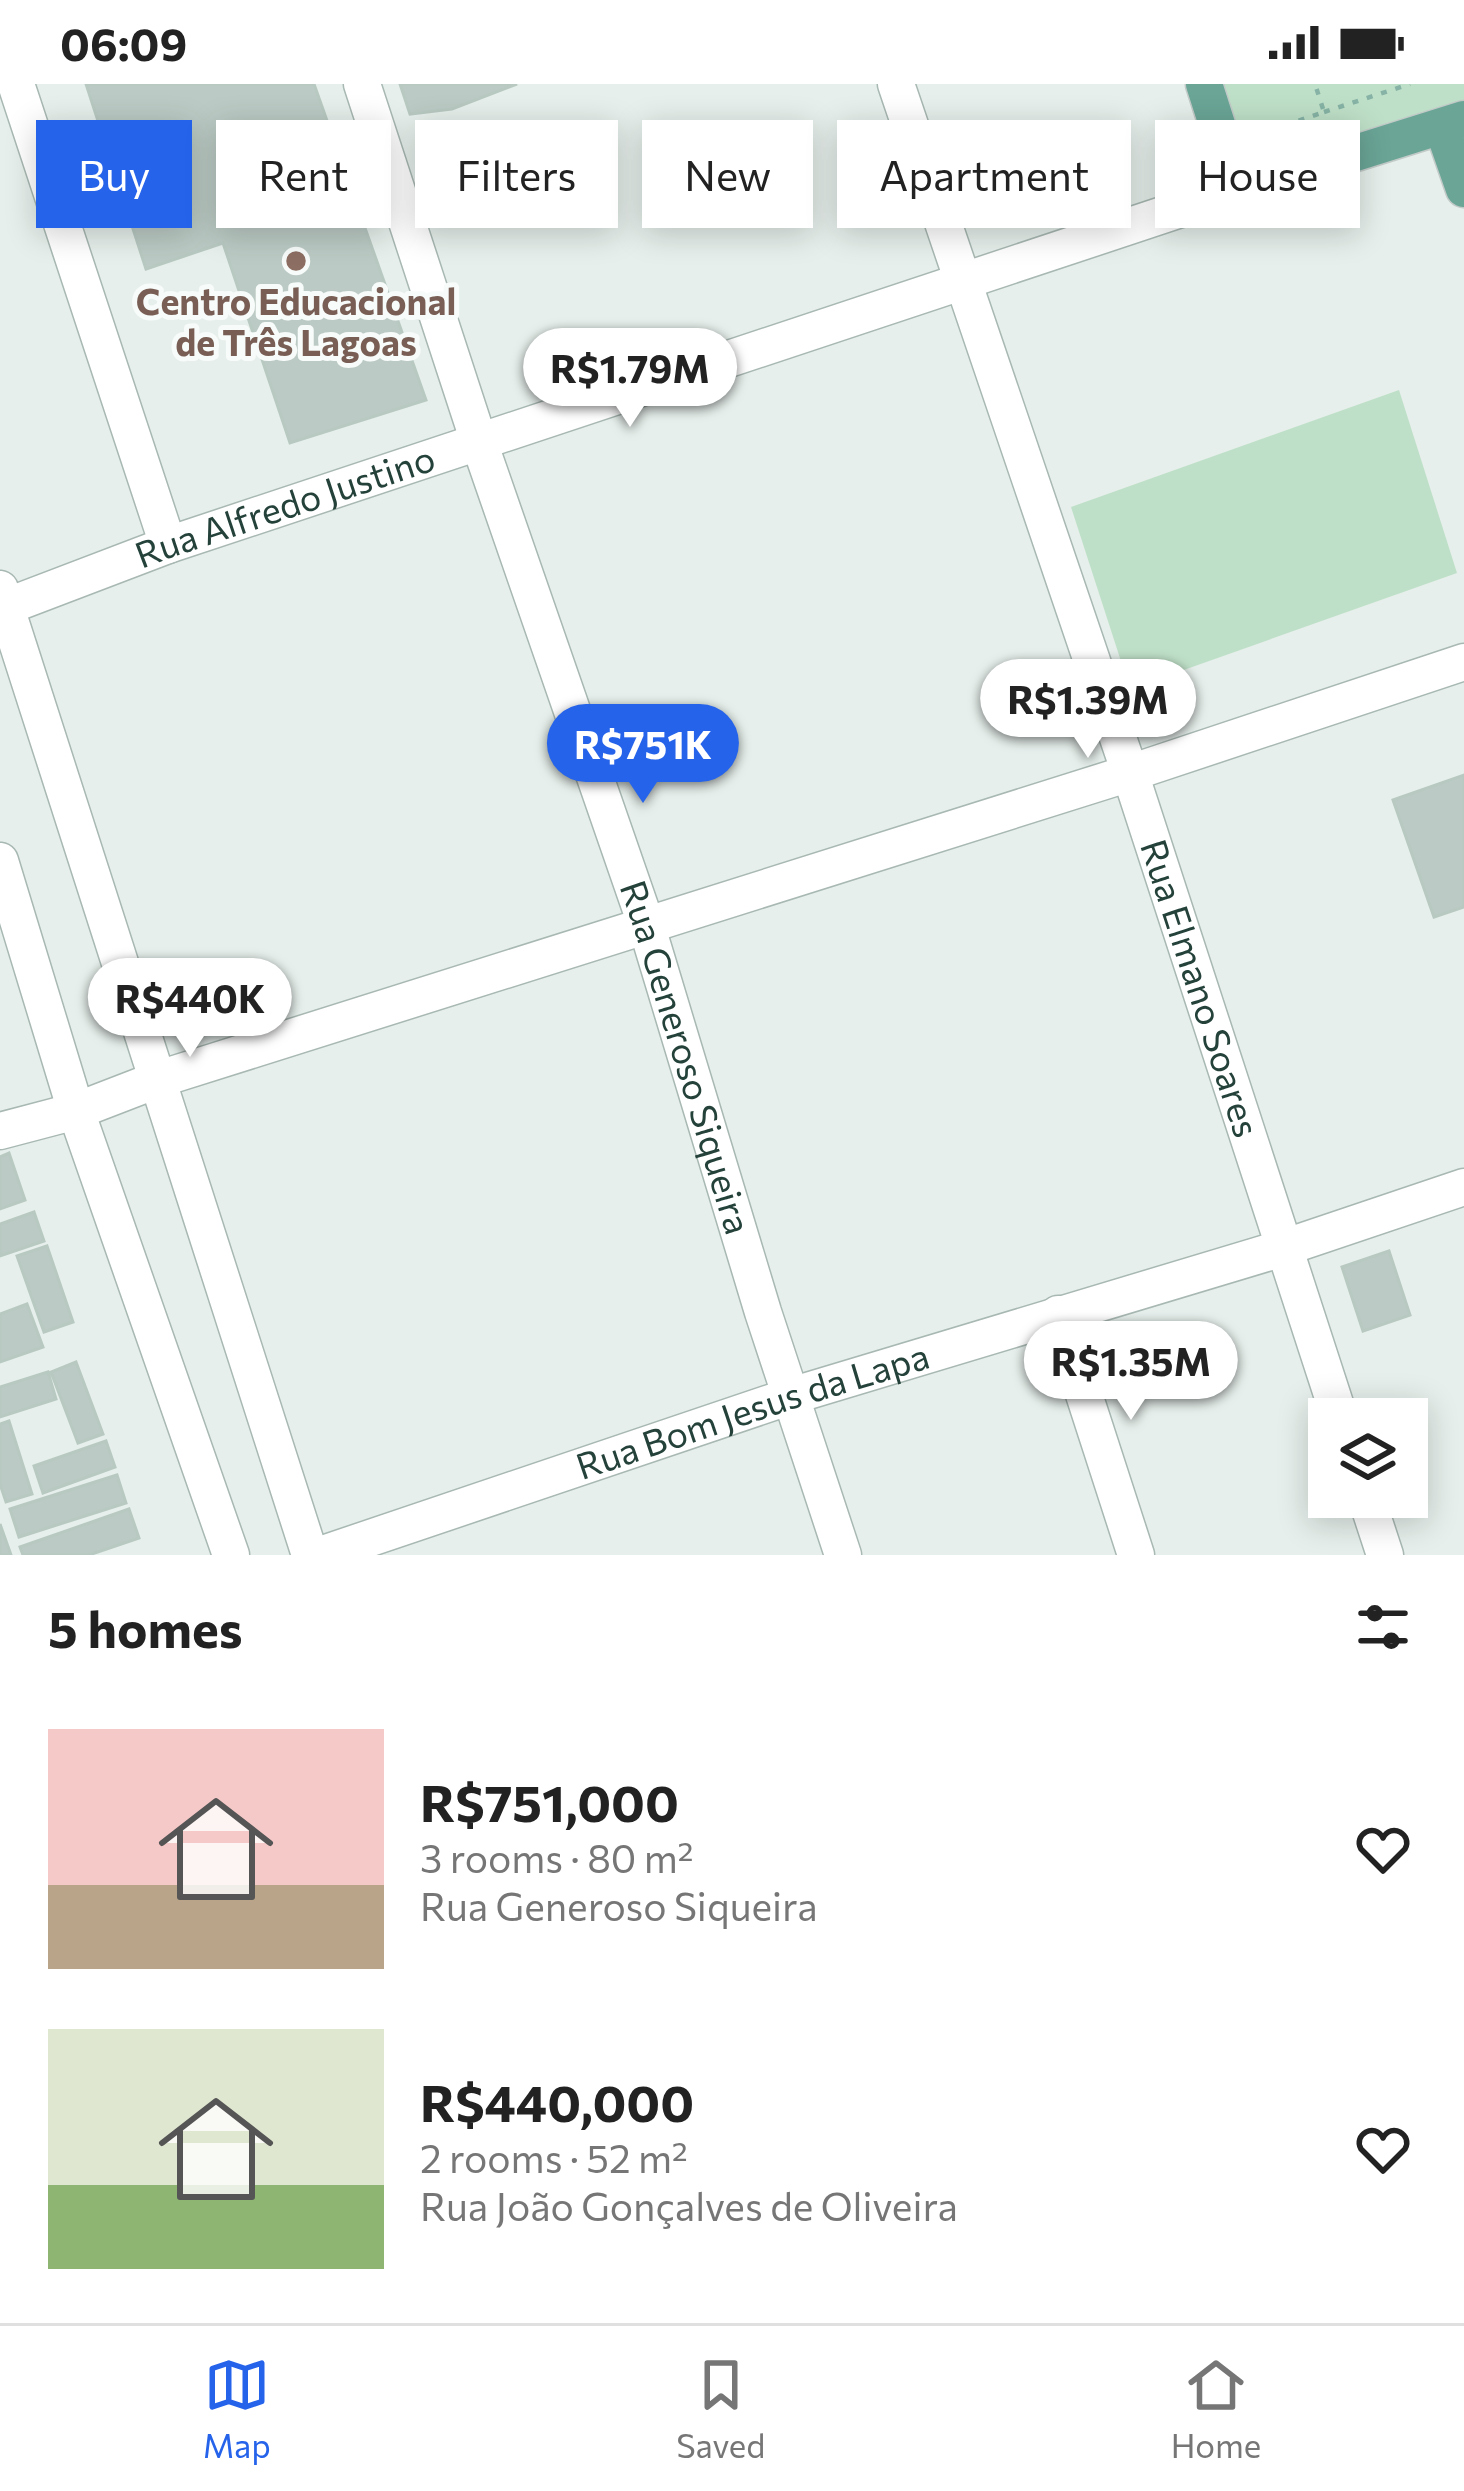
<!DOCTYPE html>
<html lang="en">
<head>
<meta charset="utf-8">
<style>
	:root { --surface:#fff; --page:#f6f6f6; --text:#222; --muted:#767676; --line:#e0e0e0; --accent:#2563eb }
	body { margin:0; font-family:Commissioner,sans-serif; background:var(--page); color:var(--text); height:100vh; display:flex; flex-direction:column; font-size:45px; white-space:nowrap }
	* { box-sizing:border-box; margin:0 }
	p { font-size:39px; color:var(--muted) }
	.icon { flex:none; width:66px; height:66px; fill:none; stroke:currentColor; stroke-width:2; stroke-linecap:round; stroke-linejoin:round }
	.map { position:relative; height:1471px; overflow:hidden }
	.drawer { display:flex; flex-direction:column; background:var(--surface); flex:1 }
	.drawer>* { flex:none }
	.top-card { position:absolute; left:36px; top:36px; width:1392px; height:108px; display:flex; gap:24px }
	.controls { position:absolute; left:1308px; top:1314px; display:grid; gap:24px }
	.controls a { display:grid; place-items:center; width:120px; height:120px; border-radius:0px; background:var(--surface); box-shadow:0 6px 30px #0003; font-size:60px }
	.price { position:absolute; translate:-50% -102px; padding:0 27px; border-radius:42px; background:#fff; color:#222; font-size:39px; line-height:78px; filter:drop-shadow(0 3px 6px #0008) }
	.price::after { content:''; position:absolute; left:50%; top:72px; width:36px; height:27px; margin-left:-18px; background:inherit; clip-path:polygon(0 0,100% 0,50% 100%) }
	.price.on { background:var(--accent); color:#fff }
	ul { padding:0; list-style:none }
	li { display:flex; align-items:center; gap:36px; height:300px; padding:0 48px }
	li span { display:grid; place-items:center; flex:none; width:336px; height:240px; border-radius:0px; color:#555 }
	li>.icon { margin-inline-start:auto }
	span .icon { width:144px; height:144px; fill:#fffc; stroke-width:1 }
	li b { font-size:51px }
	h2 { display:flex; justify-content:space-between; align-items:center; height:144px; padding:0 48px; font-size:51px }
	.chip { padding:0 42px; border-radius:0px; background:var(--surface); box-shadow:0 6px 30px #0003; font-size:42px; line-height:108px }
	.chip.on { background:var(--accent); color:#fff }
	.status { display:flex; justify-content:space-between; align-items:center; height:84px; padding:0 60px; background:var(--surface); direction:ltr }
	.status svg { height:33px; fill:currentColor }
	.tab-bar { display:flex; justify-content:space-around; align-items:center; height:168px; border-top:3px solid var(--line); background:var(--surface); font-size:33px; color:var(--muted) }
	.tab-bar a { display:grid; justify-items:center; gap:6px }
	.tab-bar .on { color:var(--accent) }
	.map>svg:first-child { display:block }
	.green { fill:#bfe0c8 }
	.building { fill:#bbcac4; stroke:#b8c9c2; stroke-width:3 }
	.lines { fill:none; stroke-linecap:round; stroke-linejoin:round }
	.minor-casing { stroke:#a8b8b2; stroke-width:39 }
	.major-casing { stroke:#c2cac8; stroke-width:39 }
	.path { stroke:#86b3a5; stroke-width:4.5; stroke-dasharray:6 9; stroke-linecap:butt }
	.minor { stroke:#fff; stroke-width:36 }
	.major { stroke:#6aa596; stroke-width:36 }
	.education-dot { fill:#8d6e63; stroke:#f7fbf9; stroke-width:4.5 }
	.labels { text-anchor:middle; stroke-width:10; stroke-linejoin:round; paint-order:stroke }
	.education-label { font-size:36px; font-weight:bold; fill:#785e54; stroke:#f7fbf9 }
	.street-label { font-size:36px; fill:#24423a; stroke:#f7fbf9 }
</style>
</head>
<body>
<div class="status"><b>06:09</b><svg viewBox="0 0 49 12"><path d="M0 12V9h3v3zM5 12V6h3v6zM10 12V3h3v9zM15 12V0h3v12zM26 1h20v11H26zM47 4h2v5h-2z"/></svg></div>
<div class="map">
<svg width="1464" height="1471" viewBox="0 0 1464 1471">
	<rect width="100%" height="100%" fill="#e6efeb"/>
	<!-- green -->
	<path class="green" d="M1210 0H1464V22L1235 95Z
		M1399 306 1457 489 1130 605 1071 423Z"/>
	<!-- building -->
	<path class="building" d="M86 0H314L426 316 290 359 223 159 146 185Z
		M400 0H517L452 25 410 30Z
		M1464 691V823L1434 833 1393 716Z
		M9 1069 25 1116 0 1125V1073Z
		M34 1128 44 1157 0 1172V1140Z
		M47 1162 73 1238 44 1248 17 1172Z
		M1389 1167 1410 1231 1363 1247 1342 1183Z
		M27 1220 43 1263 0 1278V1230Z
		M76 1278 103 1350 78 1359 51 1288Z
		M48 1288 56 1315 0 1333V1303Z
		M9 1337 32 1410 6 1418 0 1400V1340Z
		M106 1357 115 1383 43 1409 34 1382Z
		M117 1391 126 1419 19 1453 10 1425Z
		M129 1425 139 1454 89 1471H23L20 1463Z
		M0 1440 11 1471H0Z"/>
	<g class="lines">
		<!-- minor casing -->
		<g class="minor-casing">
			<g id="minor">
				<path d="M16 0 168 461"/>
				<path id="s1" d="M362 0 479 358 646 840 763 1228 843 1471"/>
				<path id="s2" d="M896 0 1130 689 1340 1335"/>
				<path d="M0 505 310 1471"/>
				<path id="s3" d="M0 525 168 461 1238 106"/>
				<path d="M0 777 76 1027 231 1471"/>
				<path d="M0 1047 76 1027 159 995 1130 689 1464 578"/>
				<path d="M1058 1230 1136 1471"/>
				<path d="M1366 1413 1385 1471"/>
				<path id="s4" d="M320 1471 791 1312 1283 1164 1464 1103"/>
			</g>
		</g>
		<!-- major casing -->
		<g class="major-casing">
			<path id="major" d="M1204 0 1238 106 1464 35
				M1442 42 1464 105"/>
		</g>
		<!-- path -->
		<path class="path" d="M1324 28 1410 0
			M1256 51 1324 28 1315 0"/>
		<!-- minor -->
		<use href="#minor" class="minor"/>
		<!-- major -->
		<use href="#major" class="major"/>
	</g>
	<!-- markers -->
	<circle class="education-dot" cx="296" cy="177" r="12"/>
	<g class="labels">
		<!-- education labels -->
		<g class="education-label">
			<text x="296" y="231">Centro Educacional<tspan x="296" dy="41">de Três Lagoas</tspan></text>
		</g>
		<!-- street labels -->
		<g class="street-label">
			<text dy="13" stroke="none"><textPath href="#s3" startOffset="303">Rua Alfredo Justino</textPath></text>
			<text dy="13" stroke="none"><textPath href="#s2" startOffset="954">Rua Elmano Soares</textPath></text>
			<text dy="13" stroke="none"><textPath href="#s1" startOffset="1026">Rua Generoso Siqueira</textPath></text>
			<text dy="13" stroke="none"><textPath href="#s4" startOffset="456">Rua Bom Jesus da Lapa</textPath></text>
		</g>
	</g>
</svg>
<div class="controls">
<a><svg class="icon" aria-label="layers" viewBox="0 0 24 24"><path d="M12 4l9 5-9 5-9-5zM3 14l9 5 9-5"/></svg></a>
</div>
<b class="price" style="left:630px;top:346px">R$1.79M</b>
<b class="price" style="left:1088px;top:677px">R$1.39M</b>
<b class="price on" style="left:643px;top:722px">R$751K</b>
<b class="price" style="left:190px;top:976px">R$440K</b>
<b class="price" style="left:1131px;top:1339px">R$1.35M</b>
<div class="top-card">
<a class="chip on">Buy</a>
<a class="chip">Rent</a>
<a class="chip">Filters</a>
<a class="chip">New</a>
<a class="chip">Apartment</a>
<a class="chip">House</a>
</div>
</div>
<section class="drawer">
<h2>5 homes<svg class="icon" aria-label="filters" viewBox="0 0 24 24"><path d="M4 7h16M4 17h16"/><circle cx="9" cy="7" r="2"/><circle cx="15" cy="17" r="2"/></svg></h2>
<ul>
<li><span style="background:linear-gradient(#f6c9c9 65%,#b9a48a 0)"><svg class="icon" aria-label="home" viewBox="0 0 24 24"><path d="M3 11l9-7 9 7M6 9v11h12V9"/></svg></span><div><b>R$751,000</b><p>3 rooms · 80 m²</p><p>Rua Generoso Siqueira</p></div><svg class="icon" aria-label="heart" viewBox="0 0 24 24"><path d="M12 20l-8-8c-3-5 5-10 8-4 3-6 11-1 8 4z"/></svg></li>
<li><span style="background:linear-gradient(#dfe7d0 65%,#8fb573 0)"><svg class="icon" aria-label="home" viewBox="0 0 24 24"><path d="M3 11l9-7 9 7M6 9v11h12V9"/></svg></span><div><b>R$440,000</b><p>2 rooms · 52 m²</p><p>Rua João Gonçalves de Oliveira</p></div><svg class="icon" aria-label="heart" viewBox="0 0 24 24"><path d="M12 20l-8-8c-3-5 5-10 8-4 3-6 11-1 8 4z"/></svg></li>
</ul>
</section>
<nav class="tab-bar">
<a class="on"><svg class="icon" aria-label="map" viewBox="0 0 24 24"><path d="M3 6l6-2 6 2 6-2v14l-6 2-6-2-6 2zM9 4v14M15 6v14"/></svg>Map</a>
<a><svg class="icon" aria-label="saved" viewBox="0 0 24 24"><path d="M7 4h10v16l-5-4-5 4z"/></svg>Saved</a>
<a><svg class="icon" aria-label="home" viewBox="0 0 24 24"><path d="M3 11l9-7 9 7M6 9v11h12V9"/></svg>Home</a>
</nav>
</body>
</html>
